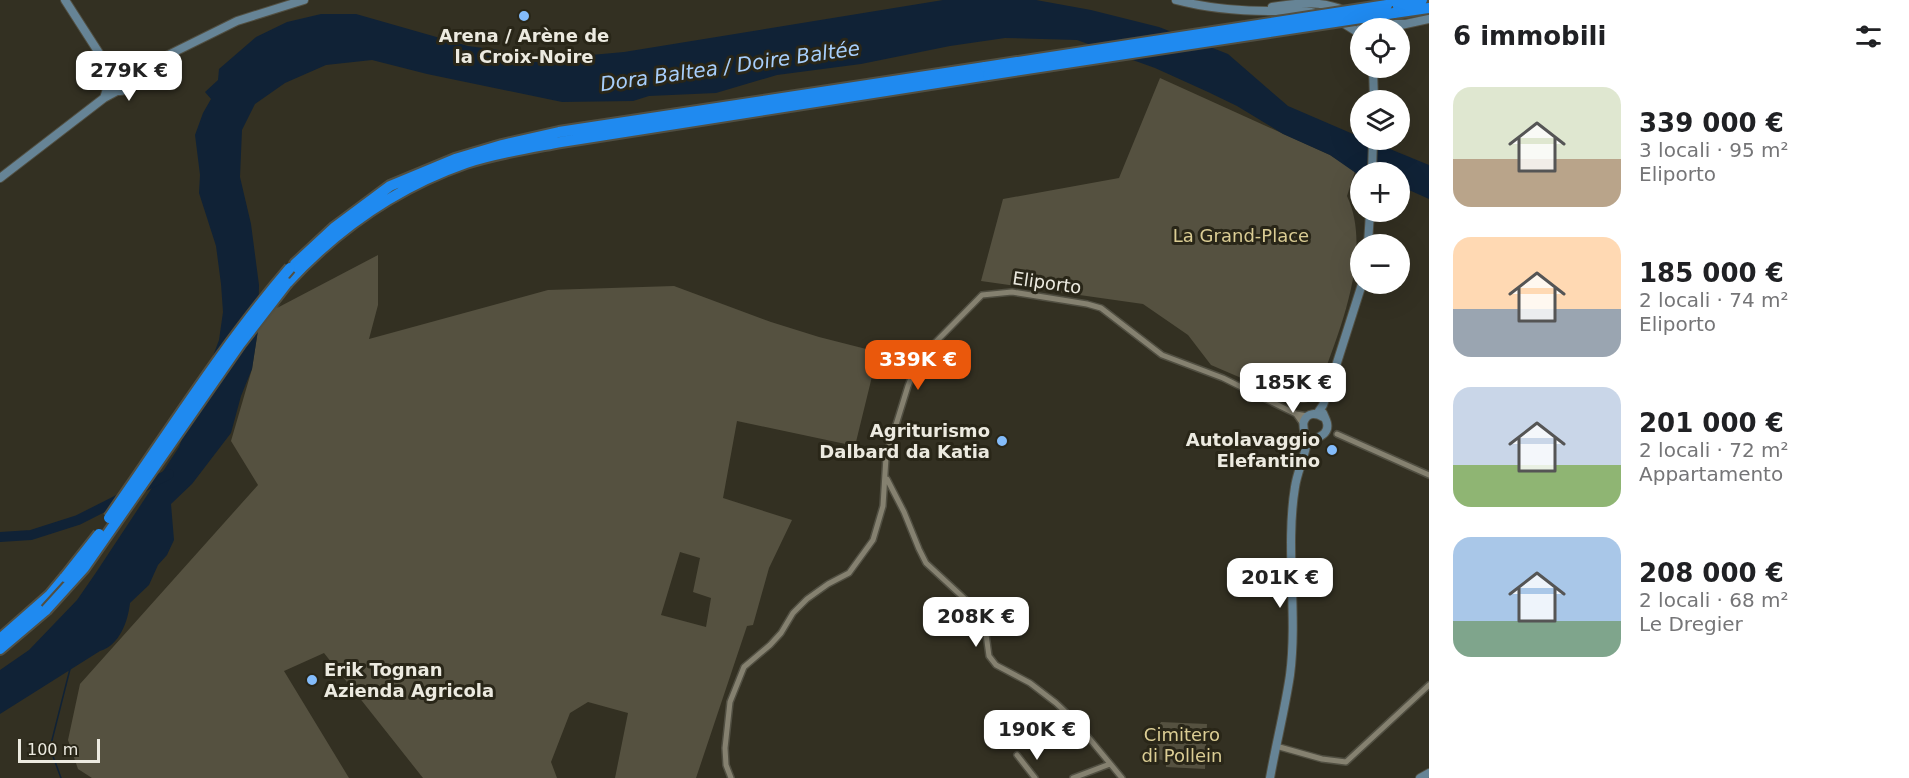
<!DOCTYPE html>
<html lang="it">
<head>
<meta charset="utf-8">
<style>
	:root { --surface:#fff; --page:#f2f2f2; --text:#202124; --muted:#757577; --accent:#ea580c }
	body { margin:0; font-family:"DejaVu Sans",sans-serif; background:var(--page); color:var(--text); height:100vh; display:flex; flex-direction:column; font-size:22px; white-space:nowrap }
	* { box-sizing:border-box; margin:0 }
	p { font-size:20px; color:var(--muted) }
	.icon { flex:none; width:33px; height:33px; fill:none; stroke:currentColor; stroke-width:2; stroke-linecap:round; stroke-linejoin:round }
	.map { position:relative; flex:1; overflow:hidden }
	.sheet { display:flex; flex-direction:column; background:var(--surface); width:480px }
	.sheet>* { flex:none }
	.buttons { position:absolute; left:1350px; top:18px; display:grid; gap:12px }
	.buttons a { display:grid; place-items:center; width:60px; height:60px; border-radius:50%; background:var(--surface); box-shadow:0 6px 24px #0002; font-size:30px }
	.scale { position:absolute; left:18px; bottom:15px; width:82px; box-sizing:border-box; padding-left:6px; border:3px solid #eceae0; border-top:0; font-size:16px; line-height:21px; white-space:nowrap; color:#eceae0; -webkit-text-stroke:4px #292618; paint-order:stroke }
	.price { position:absolute; translate:-50% -51px; padding:0 14px; border-radius:12px; background:#fff; color:#222; font-size:20px; line-height:39px; filter:drop-shadow(0 2px 3px #0008) }
	.price::after { content:''; position:absolute; left:50%; top:36px; width:18px; height:14px; margin-left:-9px; background:inherit; clip-path:polygon(0 0,100% 0,50% 100%) }
	.price.on { background:var(--accent); color:#fff }
	ul { padding:0; list-style:none }
	li { display:flex; align-items:center; gap:18px; height:150px; padding:0 24px }
	li span { display:grid; place-items:center; flex:none; width:168px; height:120px; border-radius:18px; color:#555 }
	li>.icon { margin-inline-start:auto }
	span .icon { width:72px; height:72px; fill:#fffc; stroke-width:1 }
	li b { font-size:26px }
	h2 { display:flex; justify-content:space-between; align-items:center; height:72px; padding:0 24px; font-size:26px }
	main { display:flex; flex:1; min-height:0 }
	.map>svg:first-child { display:block }
	.green { fill:#555140; fill-rule:evenodd }
	.water { fill:#102236 }
	.lines { fill:none; stroke-linecap:round; stroke-linejoin:round }
	.stream { stroke:#102236; stroke-width:1.5 }
	.river { stroke:#102236; stroke-width:10 }
	.street-casing { stroke:#514f42; stroke-width:8 }
	.secondary-casing { stroke:#514f42; stroke-width:10 }
	.highway-casing { stroke:#514f42; stroke-width:14 }
	.street { stroke:#858170; stroke-width:5 }
	.secondary { stroke:#668496; stroke-width:8 }
	.highway { stroke:#1f8af0; stroke-width:10 }
	.highway-bridge-casing { stroke:#514f42; stroke-width:14; stroke-linecap:butt }
	.highway-bridge { stroke:#1f8af0; stroke-width:10 }
	.poi-dot { fill:#84bcfb; stroke:#292618; stroke-width:2 }
	.labels { text-anchor:middle; stroke-width:6; stroke-linejoin:round; paint-order:stroke }
	.poi-label { font-size:18px; font-weight:bold; fill:#eceae0; stroke:#292618; text-anchor:end }
	.park-label { font-size:18px; fill:#dbcd94; stroke:#292618 }
	.street-label { font-size:18px; fill:#eceae0; stroke:#292618 }
	.water-label { font-size:20px; font-style:italic; fill:#a7cefb; stroke:#292618 }
</style>
</head>
<body>
<main>
<div class="map">
<svg width="1429" height="778" viewBox="0 0 1429 778">
	<rect width="100%" height="100%" fill="#333022"/>
	<!-- green -->
	<path class="green" d="M1160 78 1330 155 1355 171 1347 196C1374 253 1337 337 1317 392 1312 401 1307 405 1297 402L1211 365 1188 335 1143 304 981 281 1003 199 1119 178Z
		M378 255V305L369 339 548 290 674 286 771 322 819 337 878 352 855 446 737 421 723 498 792 520 769 568 753 625 747 626 696 778H615L628 713 588 702 570 713 551 762 557 778H423L324 653 284 671 349 778H92L78 769 68 740 80 684 258 485 231 441 252 369 258 330 269 313 281 304 277 308ZM680 552 700 558 693 592 711 598 706 627 661 615Z
		M1161 722 1207 724 1205 769 1166 767V764L1162 760 1157 759 1158 727Z"/>
	<!-- water -->
	<path class="water" d="M943 0H1036L1091 10 1159 27 1228 54 1288 106 1360 137V140H1368L1429 165V199L1400 186V172H1360V176L1330 155 1283 134 1237 106 1208 92 1155 68 1077 40 1005 38 950 46 861 64 777 75 716 93 649 96 633 101 562 102 427 74 372 60 326 65 285 83 255 104 242 130 240 177 251 224 259 285 258 330 252 369 241 396 231 433 192 484 171 504 174 540 167 555 158 565 149 585 130 603C128 621 120 645 100 651L0 714V670L29 650 77 600 95 574 179 447 219 340 223 312 221 284 216 246 199 193 200 175 195 135 203 113 211 99 205 92 218 80 219 69 256 37 287 22 321 14H356L468 46 558 58 624 52Z"/>
	<g class="lines">
		<!-- stream -->
		<path class="stream" d="M61 778 50 748 70 669"/>
		<!-- river -->
		<path class="river" d="M0 537 31 535 78 520 169 474"/>
		<!-- street casing -->
		<g class="street-casing">
			<path id="street" d="M1303 424 1296 414 1307 416
				M1337 434 1429 475
				M887 479 904 512 919 549 926 563 980 613 985 627 989 656 996 665 1030 683 1056 703 1074 720 1122 778
				M1276 746 1322 759 1346 762 1429 685
				M1017 755 1035 778
				M731 778 726 765 725 748 730 702 744 667 770 645 781 633 793 613 807 599 828 584 849 573 873 540 883 506 886 457 908 386 918 360 982 295 1012 292 1087 304 1101 308 1162 355 1223 378 1296 414
				M1073 778 1110 764"/>
		</g>
		<!-- secondary casing -->
		<g class="secondary-casing">
			<path id="secondary" d="M65 0 108 67 110 80 104 98
				M1176 0C1206 8 1237 11 1269 11 1287 11 1303 9 1320 14
				M1272 7C1297 3 1321 0 1345 11
				M1340 21 1359 33
				M1401 25 1429 19
				M1359 35 1361 25 1368 21 1380 24H1404
				M1373 68 1374 100
				M111 82a9 9 0 1 1 18 0a9 9 0 1 1-18 0Z
				M122 73 148 65 237 21 304 0
				M1372 172 1373 140
				M0 178 104 98 117 91
				M1368 244 1370 212
				M1317 414 1323 405 1327 394 1362 284
				M1307 445C1313 437 1330 437 1327 423 1326 419 1324 416 1323 413
				M1270 778C1276 744 1285 709 1290 675 1298 613 1285 548 1295 487 1297 473 1303 461 1306 447 1308 438 1301 428 1304 421 1308 412 1316 413 1323 417
				M1420 778 1429 773"/>
		</g>
		<!-- highway casing -->
		<g class="highway-casing">
			<path id="highway" d="M1387 5 1422 0
				M1394 13 1429 8
				M295 264 335 227 390 186 455 159 502 145 559 132 985 67
				M287 283C336 230 397 187 466 163 496 153 529 148 561 142L988 75
				M0 639 50 595 65 577
				M0 649 46 610"/>
		</g>
		<!-- street -->
		<use href="#street" class="street"/>
		<!-- secondary -->
		<use href="#secondary" class="secondary"/>
		<!-- highway -->
		<use href="#highway" class="highway"/>
		<!-- highway-bridge casing -->
		<g class="highway-bridge-casing">
			<path id="highway-bridge" d="M985 67 1387 5
				M988 75 1394 13
				M109 518C168 434 223 346 290 268
				M65 577 99 534
				M46 610 84 568 240 344 287 283"/>
		</g>
		<!-- highway-bridge -->
		<use href="#highway-bridge" class="highway-bridge"/>
	</g>
	<!-- markers -->
	<g class="poi-dot">
		<circle cx="524" cy="16" r="6"/>
		<circle cx="1002" cy="441" r="6"/>
		<circle cx="1332" cy="450" r="6"/>
		<circle cx="312" cy="680" r="6"/>
	</g>
	<g class="labels">
		<!-- poi labels -->
		<g class="poi-label">
			<text x="524" y="42" text-anchor="middle">Arena / Arène de<tspan x="524" dy="21">la Croix-Noire</tspan></text>
			<text x="990" y="437">Agriturismo<tspan x="990" dy="21">Dalbard da Katia</tspan></text>
			<text x="1320" y="446">Autolavaggio<tspan x="1320" dy="21">Elefantino</tspan></text>
			<text x="324" y="676" text-anchor="start">Erik Tognan<tspan x="324" dy="21">Azienda Agricola</tspan></text>
		</g>
		<!-- park labels -->
		<g class="park-label">
			<text x="1241" y="242">La Grand-Place</text>
			<text x="1182" y="741">Cimitero<tspan x="1182" dy="21">di Pollein</tspan></text>
		</g>
		<!-- street labels -->
		<g class="street-label">
			<text transform="translate(1047 283) rotate(8)" y="6">Eliporto</text>
		</g>
		<!-- water labels -->
		<g class="water-label">
			<text transform="translate(730 66) rotate(-8)" y="7">Dora Baltea / Doire Baltée</text>
		</g>
	</g>
</svg>
<div class="buttons">
<a><svg class="icon" aria-label="locate" viewBox="0 0 24 24"><circle cx="12" cy="12" r="6"/><path d="M12 2v4M12 18v4M2 12h4M18 12h4"/></svg></a>
<a><svg class="icon" aria-label="layers" viewBox="0 0 24 24"><path d="M12 4l9 5-9 5-9-5zM3 14l9 5 9-5"/></svg></a>
<a>+</a>
<a>−</a>
</div>
<div class="scale">100 m</div>
<b class="price" style="left:129px;top:102px">279K €</b>
<b class="price on" style="left:918px;top:391px">339K €</b>
<b class="price" style="left:1293px;top:414px">185K €</b>
<b class="price" style="left:1280px;top:609px">201K €</b>
<b class="price" style="left:976px;top:648px">208K €</b>
<b class="price" style="left:1037px;top:761px">190K €</b>
</div>
<section class="sheet">
<h2>6 immobili<svg class="icon" aria-label="filters" viewBox="0 0 24 24"><path d="M4 7h16M4 17h16"/><circle cx="9" cy="7" r="2"/><circle cx="15" cy="17" r="2"/></svg></h2>
<ul>
<li><span style="background:linear-gradient(#dfe7d0 60%,#b9a48a 0)"><svg class="icon" aria-label="home" viewBox="0 0 24 24"><path d="M3 11l9-7 9 7M6 9v11h12V9"/></svg></span><div><b>339 000 €</b><p>3 locali · 95 m²</p><p>Eliporto</p></div></li>
<li><span style="background:linear-gradient(#ffd9b3 60%,#9aa5b1 0)"><svg class="icon" aria-label="home" viewBox="0 0 24 24"><path d="M3 11l9-7 9 7M6 9v11h12V9"/></svg></span><div><b>185 000 €</b><p>2 locali · 74 m²</p><p>Eliporto</p></div></li>
<li><span style="background:linear-gradient(#c9d6e8 65%,#8fb573 0)"><svg class="icon" aria-label="home" viewBox="0 0 24 24"><path d="M3 11l9-7 9 7M6 9v11h12V9"/></svg></span><div><b>201 000 €</b><p>2 locali · 72 m²</p><p>Appartamento</p></div></li>
<li><span style="background:linear-gradient(#a9c7e8 70%,#7fa58c 0)"><svg class="icon" aria-label="home" viewBox="0 0 24 24"><path d="M3 11l9-7 9 7M6 9v11h12V9"/></svg></span><div><b>208 000 €</b><p>2 locali · 68 m²</p><p>Le Dregier</p></div></li>
</ul>
</section>
</main>
</body>
</html>
